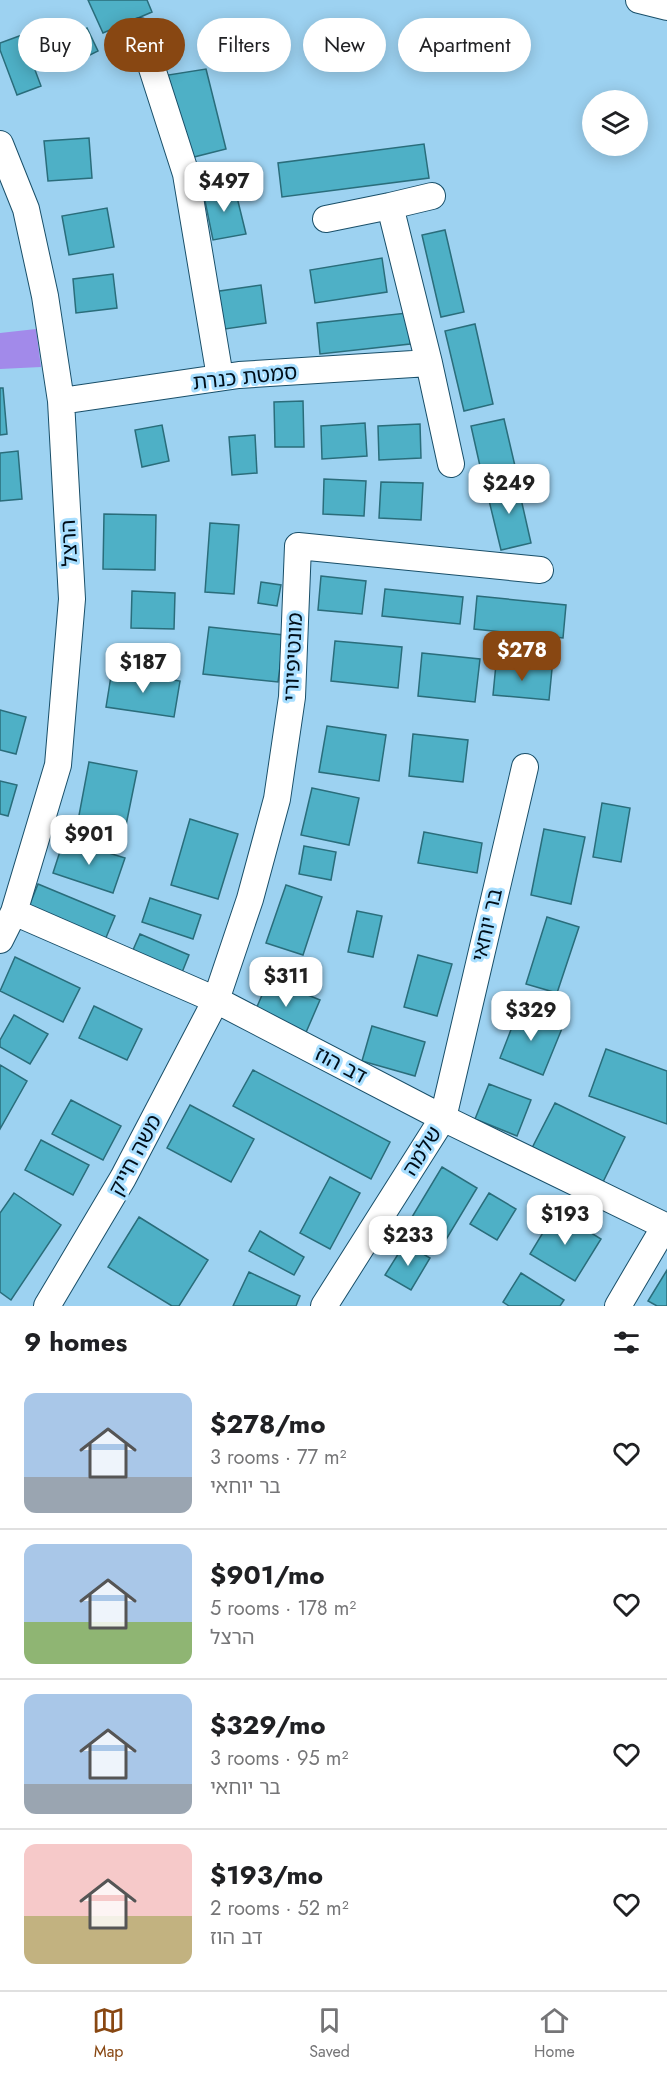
<!DOCTYPE html>
<html lang="en">
<head>
<meta charset="utf-8">
<style>
	:root { --surface:#fff; --page:#f2f2f2; --text:#202124; --muted:#757577; --line:#e0e0e0; --accent:#884712 }
	body { margin:0; font-family:Jost,"Noto Sans Hebrew",sans-serif; background:var(--page); color:var(--text); height:100vh; display:flex; flex-direction:column; font-size:22px; white-space:nowrap }
	* { box-sizing:border-box; margin:0 }
	p { font-size:20px; color:var(--muted) }
	.icon { flex:none; width:33px; height:33px; fill:none; stroke:currentColor; stroke-width:2; stroke-linecap:round; stroke-linejoin:round }
	.map { position:relative; height:1306px; overflow:hidden }
	.side { display:flex; flex-direction:column; background:var(--surface); flex:1 }
	.side>* { flex:none }
	.guide { position:absolute; left:18px; top:18px; width:632px; height:54px; display:flex; gap:12px }
	.controls { position:absolute; left:582px; top:90px; display:grid; gap:12px }
	.controls a { display:grid; place-items:center; width:66px; height:66px; border-radius:50%; background:var(--surface); box-shadow:0 3px 15px #0003; font-size:30px }
	.price { position:absolute; translate:-50% -51px; padding:0 14px; border-radius:12px; background:#fff; color:#222; font-size:20px; line-height:39px; filter:drop-shadow(0 2px 3px #0008) }
	.price::after { content:''; position:absolute; left:50%; top:36px; width:18px; height:14px; margin-left:-9px; background:inherit; clip-path:polygon(0 0,100% 0,50% 100%) }
	.price.selected { background:var(--accent); color:#fff }
	ul { padding:0; list-style:none }
	li { display:flex; align-items:center; gap:18px; height:150px; padding:0 24px }
	li+li { border-top:2px solid var(--line) }
	li span { display:grid; place-items:center; flex:none; width:168px; height:120px; border-radius:12px; color:#555 }
	li>.icon { margin-inline-start:auto }
	span .icon { width:72px; height:72px; fill:#fffc; stroke-width:1 }
	li b { font-size:26px }
	h2 { display:flex; justify-content:space-between; align-items:center; height:72px; padding:0 24px; font-size:26px }
	.tag { padding:0 21px; border-radius:27px; background:var(--surface); box-shadow:0 3px 15px #0003; font-size:21px; line-height:54px }
	.tag.selected { background:var(--accent); color:#fff }
	.tab-bar { display:flex; justify-content:space-around; align-items:center; height:84px; border-top:2px solid var(--line); background:var(--surface); font-size:16px; color:var(--muted) }
	.tab-bar a { display:grid; justify-items:center; gap:3px }
	.tab-bar .selected { color:var(--accent) }
	.map>svg:first-child { display:block }
	.green { fill:#a28aea }
	.building { fill:#4eb0c6; stroke:#2a6d7b; stroke-width:1.5 }
	.lines { fill:none; stroke-linecap:round; stroke-linejoin:round }
	.street-casing { stroke:#194f69; stroke-width:28 }
	.street { stroke:#fff; stroke-width:26 }
	.labels { text-anchor:middle; stroke-width:6; stroke-linejoin:round; paint-order:stroke }
	.street-label { font-size:21px; fill:#000e19; stroke:#a9dfff }
</style>
</head>
<body>
<div class="map">
<svg width="667" height="1306" viewBox="0 0 667 1306">
	<rect width="100%" height="100%" fill="#9dd2f1"/>
	<!-- green -->
	<path class="green" d="M36 329 41 367 0 369V333Z"/>
	<!-- building -->
	<path class="building" d="M88 0H147L152 12 103 33Z
		M87 28 98 51 70 65 59 43Z
		M22 35 41 86 17 95 0 50V43Z
		M206 69 226 149 190 158 168 75Z
		M89 138 92 178 48 181 44 141Z
		M424 144 429 178 282 197 278 163Z
		M234 185 246 234 213 240 203 191Z
		M107 208 114 247 69 255 62 216Z
		M445 230 464 312 441 317 422 235Z
		M382 258 387 292 315 303 310 270Z
		M113 274 117 308 76 313 73 279Z
		M261 285 266 323 218 330 213 292Z
		M407 313 410 344 320 354 317 323Z
		M475 324 493 404 464 411 445 331Z
		M0 388H3L7 434 0 435Z
		M303 401 304 447H275L274 402Z
		M504 419 515 466 482 475 471 426Z
		M365 423 367 456 322 459 321 426Z
		M420 424 421 458 379 460 378 426Z
		M162 425 169 461 142 467 135 430Z
		M255 435 257 473 232 475 229 437Z
		M18 451 22 499 0 501V453Z
		M324 479 366 481 364 516 323 514Z
		M517 481 531 543 501 550 486 488Z
		M381 482 423 483 421 520 379 518Z
		M104 514 156 515 155 570 103 569Z
		M210 523 239 525 234 594 205 592Z
		M321 576 366 581 362 614 318 610Z
		M261 582 281 585 277 606 258 603Z
		M385 589 463 597 460 624 382 616Z
		M132 591 175 593 174 629 131 628Z
		M477 596 566 605 563 638 474 629Z
		M209 627 284 635 278 682 203 674Z
		M335 641 402 647 398 688 331 681Z
		M422 653 480 659 475 702 418 696Z
		M496 664 552 669 549 700 493 695Z
		M112 670 180 681 174 717 106 707Z
		M0 710 26 717 16 754 0 750Z
		M327 726 386 735 379 781 319 772Z
		M413 734 468 740 463 782 409 776Z
		M89 762 137 771 124 835 77 826Z
		M0 781 17 785 8 816 0 814Z
		M312 788 359 798 349 845 301 835Z
		M602 803 630 808 621 862 593 857Z
		M190 819 238 834 218 899 171 885Z
		M544 829 585 837 571 904 531 895Z
		M424 832 482 843 477 873 418 863Z
		M64 839 125 858 113 893 53 873Z
		M304 846 336 852 331 880 299 874Z
		M38 884 115 916 105 940 28 909Z
		M286 885 322 897 303 955 266 943Z
		M150 898 201 915 193 939 142 922Z
		M357 911 382 916 373 957 348 952Z
		M547 917 579 927 557 993 526 984Z
		M140 934 189 955 179 980 129 959Z
		M418 955 452 964 437 1016 404 1007Z
		M15 957 80 988 63 1022 0 991Z
		M269 979 320 1000 304 1037 253 1016Z
		M94 1006 142 1029 127 1060 79 1038Z
		M519 1009 563 1026 543 1075 500 1058Z
		M14 1015 48 1034 30 1064 0 1047V1040Z
		M372 1026 425 1042 415 1076 362 1061Z
		M606 1049 667 1071V1124L589 1096Z
		M0 1065 27 1081 0 1129Z
		M253 1070 390 1142 371 1179 233 1106Z
		M489 1084 531 1100 517 1136 475 1119Z
		M71 1100 121 1126 103 1160 52 1134Z
		M555 1103 625 1137 602 1184 531 1150Z
		M190 1105 254 1139 231 1182 167 1148Z
		M41 1140 89 1165 73 1195 25 1170Z
		M442 1167 477 1188 444 1243 409 1222Z
		M330 1177 360 1193 330 1249 300 1233Z
		M14 1193 61 1225 11 1300 0 1292V1213Z
		M489 1193 516 1209 497 1240 470 1224Z
		M556 1211 601 1239 575 1281 530 1254Z
		M139 1217 208 1260 179 1306H172L108 1267Z
		M260 1231 304 1257 294 1275 249 1251Z
		M405 1243 430 1258 411 1290 385 1275Z
		M667 1270V1306H657L648 1301Z
		M249 1272 300 1296 296 1306H233Z
		M521 1273 564 1300 560 1306H509L503 1302Z"/>
	<g class="lines">
		<!-- street casing -->
		<g class="street-casing">
			<path id="street" d="M639 0 667 7
				M140 31 186 174 220 377
				M0 144 26 209 45 296 61 401 72 599 58 765 14 912 0 940
				M390 206 432 196
				M326 219 390 206 429 363
				M61 401 239 375 429 363 451 464
				M14 912 216 1000 443 1118 665 1226 618 1306
				M47 1306 123 1178 216 1000 250 899 277 799 292 697 298 546 540 570
				M324 1306 443 1118 525 767"/>
		</g>
		<!-- street -->
		<use href="#street" class="street"/>
	</g>
	<g class="labels">
		<!-- street labels -->
		<g class="street-label">
			<text transform="translate(245 377) rotate(-6)" y="7">סמטת כנרת</text>
			<text transform="translate(69 543) rotate(-93)" y="7">הרצל</text>
			<text transform="translate(293 657) rotate(-87)" y="7">מונטיפיורי</text>
			<text transform="translate(487 925) rotate(-77)" y="7">בר יוחאי</text>
			<text transform="translate(341 1065) rotate(28)" y="7">דב הוז</text>
			<text transform="translate(422 1151) rotate(-58)" y="7">שלמה</text>
			<text transform="translate(135 1155) rotate(-62)" y="7">משה חייק</text>
		</g>
	</g>
</svg>
<div class="controls">
<a><svg class="icon" aria-label="layers" viewBox="0 0 24 24"><path d="M12 4l9 5-9 5-9-5zM3 14l9 5 9-5"/></svg></a>
</div>
<b class="price" style="left:224px;top:213px">$497</b>
<b class="price" style="left:509px;top:515px">$249</b>
<b class="price selected" style="left:522px;top:682px">$278</b>
<b class="price" style="left:143px;top:694px">$187</b>
<b class="price" style="left:89px;top:866px">$901</b>
<b class="price" style="left:286px;top:1008px">$311</b>
<b class="price" style="left:531px;top:1042px">$329</b>
<b class="price" style="left:565px;top:1246px">$193</b>
<b class="price" style="left:408px;top:1267px">$233</b>
<div class="guide">
<a class="tag">Buy</a>
<a class="tag selected">Rent</a>
<a class="tag">Filters</a>
<a class="tag">New</a>
<a class="tag">Apartment</a>
</div>
</div>
<section class="side">
<h2>9 homes<svg class="icon" aria-label="filters" viewBox="0 0 24 24"><path d="M4 7h16M4 17h16"/><circle cx="9" cy="7" r="2"/><circle cx="15" cy="17" r="2"/></svg></h2>
<ul>
<li><span style="background:linear-gradient(#a9c7e8 70%,#9aa5b1 0)"><svg class="icon" aria-label="home" viewBox="0 0 24 24"><path d="M3 11l9-7 9 7M6 9v11h12V9"/></svg></span><div><b>$278/mo</b><p>3 rooms · 77 m²</p><p>בר יוחאי</p></div><svg class="icon" aria-label="heart" viewBox="0 0 24 24"><path d="M12 20l-8-8c-3-5 5-10 8-4 3-6 11-1 8 4z"/></svg></li>
<li><span style="background:linear-gradient(#a9c7e8 65%,#8fb573 0)"><svg class="icon" aria-label="home" viewBox="0 0 24 24"><path d="M3 11l9-7 9 7M6 9v11h12V9"/></svg></span><div><b>$901/mo</b><p>5 rooms · 178 m²</p><p>הרצל</p></div><svg class="icon" aria-label="heart" viewBox="0 0 24 24"><path d="M12 20l-8-8c-3-5 5-10 8-4 3-6 11-1 8 4z"/></svg></li>
<li><span style="background:linear-gradient(#a9c7e8 75%,#9aa5b1 0)"><svg class="icon" aria-label="home" viewBox="0 0 24 24"><path d="M3 11l9-7 9 7M6 9v11h12V9"/></svg></span><div><b>$329/mo</b><p>3 rooms · 95 m²</p><p>בר יוחאי</p></div><svg class="icon" aria-label="heart" viewBox="0 0 24 24"><path d="M12 20l-8-8c-3-5 5-10 8-4 3-6 11-1 8 4z"/></svg></li>
<li><span style="background:linear-gradient(#f6c9c9 60%,#c2b280 0)"><svg class="icon" aria-label="home" viewBox="0 0 24 24"><path d="M3 11l9-7 9 7M6 9v11h12V9"/></svg></span><div><b>$193/mo</b><p>2 rooms · 52 m²</p><p>דב הוז</p></div><svg class="icon" aria-label="heart" viewBox="0 0 24 24"><path d="M12 20l-8-8c-3-5 5-10 8-4 3-6 11-1 8 4z"/></svg></li>
</ul>
</section>
<nav class="tab-bar">
<a class="selected"><svg class="icon" aria-label="map" viewBox="0 0 24 24"><path d="M3 6l6-2 6 2 6-2v14l-6 2-6-2-6 2zM9 4v14M15 6v14"/></svg>Map</a>
<a><svg class="icon" aria-label="saved" viewBox="0 0 24 24"><path d="M7 4h10v16l-5-4-5 4z"/></svg>Saved</a>
<a><svg class="icon" aria-label="home" viewBox="0 0 24 24"><path d="M3 11l9-7 9 7M6 9v11h12V9"/></svg>Home</a>
</nav>
</body>
</html>
